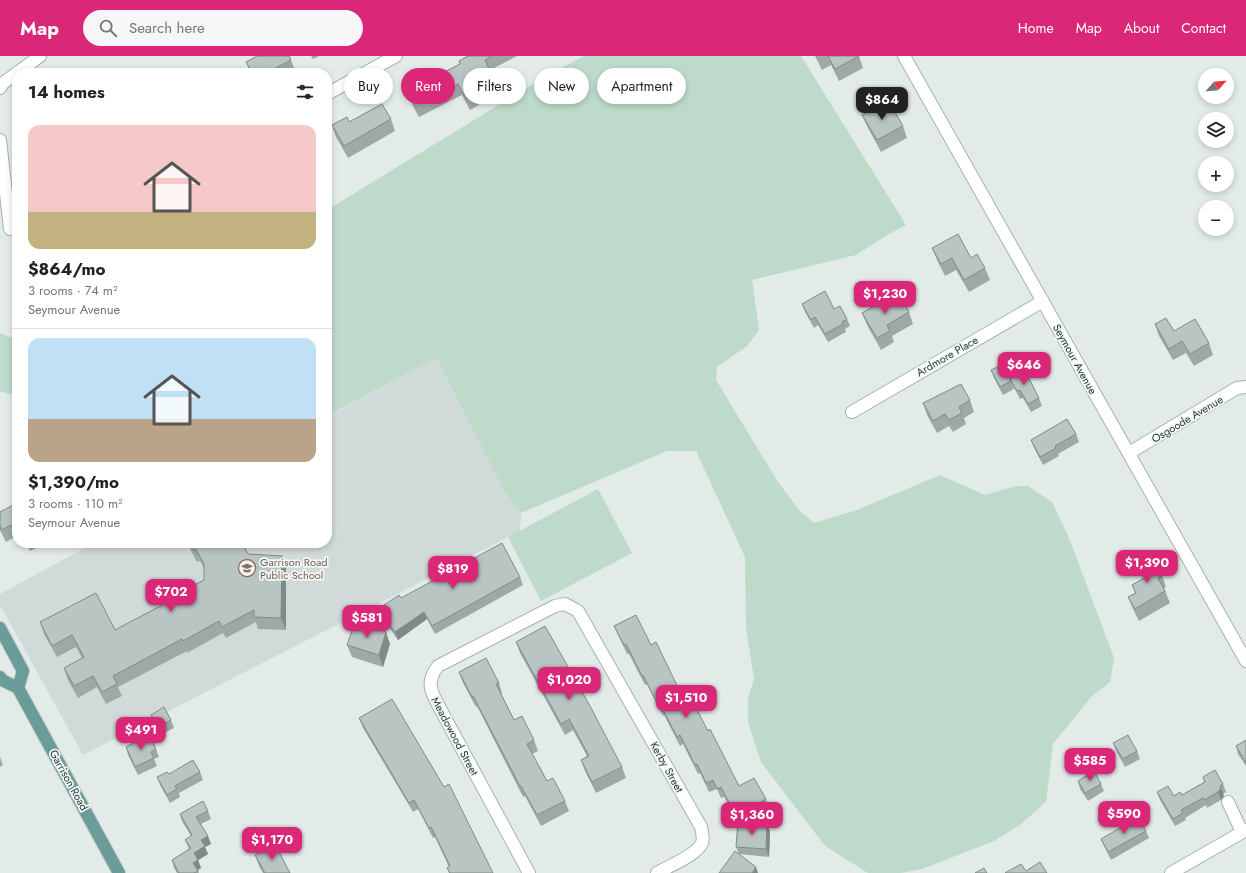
<!DOCTYPE html>
<html lang="en">
<head>
<meta charset="utf-8">
<style>
	:root { --surface:#fff; --page:#f6f6f6; --text:#222; --muted:#767676; --line:#e0e0e0; --accent:#db2777 }
	body { margin:0; font-family:Jost,sans-serif; background:var(--page); color:var(--text); height:100vh; display:flex; flex-direction:column; font-size:15px; white-space:nowrap }
	* { box-sizing:border-box; margin:0 }
	p { font-size:13px; color:var(--muted) }
	.icon { flex:none; width:22px; height:22px; fill:none; stroke:currentColor; stroke-width:2; stroke-linecap:round; stroke-linejoin:round }
	.map { position:relative; flex:1; overflow:hidden }
	.drawer { position:absolute; left:12px; top:12px; width:320px; height:480px; display:flex; flex-direction:column; background:var(--surface); border-radius:16px; box-shadow:0 2px 6px #0003 }
	.drawer>* { flex:none }
	.top-card { position:absolute; left:344px; top:12px; width:380px; height:36px; display:flex; gap:8px }
	.needle { width:26px; rotate:63deg }
	.controls { position:absolute; left:1198px; top:12px; display:grid; gap:8px }
	.controls a { display:grid; place-items:center; width:36px; height:36px; border-radius:50%; background:var(--surface); box-shadow:0 2px 6px #0003; font-size:20px }
	.price { position:absolute; translate:-50% -34px; padding:0 9px; border-radius:8px; background:var(--accent); color:#fff; font-size:13px; line-height:26px; filter:drop-shadow(0 1px 2px #0008) }
	.price::after { content:''; position:absolute; left:50%; top:24px; width:12px; height:9px; margin-left:-6px; background:inherit; clip-path:polygon(0 0,100% 0,50% 100%) }
	.price.active { background:#222; color:#fff }
	ul { padding:0; list-style:none }
	li { display:grid; align-content:center; gap:8px; height:212px; padding:0 16px }
	li+li { border-top:1px solid var(--line) }
	li span { display:grid; place-items:center; height:124px; border-radius:12px; color:#555 }
	li>.icon { margin-inline-start:auto }
	span .icon { width:72px; height:72px; fill:#fffc; stroke-width:1 }
	li b { font-size:17px }
	h2 { display:flex; justify-content:space-between; align-items:center; height:48px; padding:0 16px; font-size:17px }
	.chip { padding:0 14px; border-radius:18px; background:var(--surface); box-shadow:0 2px 6px #0003; font-size:14px; line-height:36px }
	.chip.active { background:var(--accent); color:#fff }
	header { display:flex; align-items:center; gap:24px; box-sizing:border-box; height:56px; padding:0 20px; background:var(--accent); color:#fff }
	header strong { font-size:19px }
	nav { display:flex; gap:22px; margin-inline-start:auto; font-size:14px }
	.search { width:280px; height:36px; background:var(--page); display:flex; align-items:center; gap:10px; box-sizing:border-box; padding:0 14px; border-radius:22px; color:var(--muted); font-size:15px }
	.map>svg:first-child { display:block }
	.built { fill:#d0dad8 }
	.green { fill:#bddaca }
	.lines { fill:none; stroke-linecap:round; stroke-linejoin:round }
	.minor-casing { stroke:#a5b2b0; stroke-width:14 }
	.major-casing { stroke:#c2c8c7; stroke-width:14 }
	.minor { stroke:#fff; stroke-width:12 }
	.major { stroke:#6b9c99; stroke-width:12 }
	.wall { fill:#9ea9a7 }
	.shaded-wall { fill:#818a88 }
	.building { fill:#b8c5c2; stroke:#818a88 }
	.labels { text-anchor:middle; stroke-width:3.5; stroke-linejoin:round; paint-order:stroke }
	.street-label { font-size:11px; fill:#243a38; stroke:#f2f8f6 }
	.education-label { font-size:11px; fill:#785e54; stroke:#f2f8f6; text-anchor:start }
</style>
</head>
<body>
<header>
<strong>Map</strong>
<div class="search"><svg class="icon" aria-label="search" viewBox="0 0 24 24"><circle cx="10" cy="10" r="6"/><path d="M15 15l6 6"/></svg>Search here</div>
<nav><a>Home</a><a>Map</a><a>About</a><a>Contact</a></nav>
</header>
<div class="map">
<svg width="1246" height="817" viewBox="0 0 1246 817">
	<rect width="100%" height="100%" fill="#e2ebe8"/>
	<!-- built -->
	<path class="built" d="M436 302 505 436 521 457 520 475 83 699 0 549V538L94 487H327V361Z"/>
	<!-- green -->
	<path class="green" d="M584 0H801L906 169 889 178 856 199 752 224 759 274 747 290 717 311 716 324 778 426 799 454 814 467 857 454 940 419 985 439 1016 430H1028L1052 446 1069 482 1114 602 1110 626 1091 641 1053 688 1046 746 1021 768 994 785 922 813 901 817H868L825 790 761 706 748 666V642L754 623 746 572 745 501 696 395H667L521 457 505 436 436 302 327 360V154L546 20Z
		M0 277 17 284V340L0 335Z
		M598 433 632 497 541 545 508 481Z"/>
	<g class="lines">
		<!-- minor casing -->
		<g class="minor-casing">
			<path id="minor" d="M904 0 1246 605
				M0 32 2 28 40 0
				M327 38 396 0
				M0 84 10 173
				M852 356 1043 245
				M1129 397 1237 332 1246 331
				M1228 746 1242 776
				M529 817 443 658C434 640 423 629 438 610L555 550 565 548 578 555 701 771C702 777 704 782 702 787 697 799 669 810 657 817
				M1171 817 1246 774"/>
		</g>
		<!-- major casing -->
		<g class="major-casing">
			<path id="major" d="M0 572 23 615 18 632
				M0 621 2 624 18 632 119 817"/>
		</g>
		<!-- minor -->
		<use href="#minor" class="minor"/>
		<!-- major -->
		<use href="#major" class="major"/>
	</g>
	<!-- wall -->
	<path class="wall" d="M311 0H319L313 3Z
		M468 0H517L490 14 495 27 475 38 479 49 470 54 462 39 419 61 408 41 405 30 433 22 460 8 459 5Z
		M815 0H859L863 12 839 25 831 9 822 14Z
		M291 4 294 12 284 17H251L246 6Z
		M888 53 903 70 907 82 881 96 867 70 862 59Z
		M391 63 395 75 348 102 336 81 332 69 349 66Z
		M932 192 971 202 985 212 990 224 969 236 956 214 945 220 937 204Z
		M802 248 834 253 847 263 850 270 845 273 846 276 828 286 818 269 814 272 805 256Z
		M909 256 913 268 892 280 894 286 881 294 867 269 862 257Z
		M1155 268 1209 287 1213 299 1194 310 1186 297 1173 304 1159 280Z
		M991 314 1011 325 1014 333 1003 339 994 322Z
		M1009 321 1039 342 1042 350 1031 356 1023 342 1020 343 1012 328Z
		M970 344 974 356 964 362 966 368 953 376 949 370 937 377 927 359 923 347Z
		M1076 378 1079 386 1058 398 1059 400 1043 409 1034 392 1031 384Z
		M17 447V484L15 481 6 486 0 474V456Z
		M19 487H44V488L30 495 26 488 20 490Z
		M187 487H242L248 498 282 500 286 512V574L258 573 256 566 226 582 223 577 187 597V595L118 631 122 640 106 648 97 631 78 642 68 624 64 612 82 602 76 591 57 601 44 578 40 566 115 574 163 549 162 546 204 524V512L200 505 197 506Z
		M1138 508 1162 519 1166 531 1164 532 1170 547 1139 565 1133 553 1128 541 1135 537 1132 529 1144 522Z
		M520 521 523 529 435 578 427 563 398 584 381 561 378 553 401 542Z
		M614 570 651 589 686 648 708 675 739 730 766 743 769 753 743 767 767 768 770 776 769 801 739 798 736 791 738 767 724 741 721 742 717 733 709 736 700 717 698 718 683 688 680 690 664 659 663 660 647 628 645 629 629 598H627L618 579Z
		M516 586 622 711 626 722 596 737 585 715 581 704 587 700 573 674 565 679 520 597Z
		M390 588 383 611 352 601 347 589Z
		M459 616 499 627 502 637 501 638 514 664 534 684 538 695 532 698 547 725 565 745 569 755 541 770 525 740 523 741 477 650 476 651 463 627Z
		M151 659 171 664 174 672 160 679 154 666Z
		M359 662 493 817H449L447 812 449 811 435 781 433 782 418 753 413 756 363 672Z
		M1246 684V710L1238 698 1236 690Z
		M1113 687 1137 695 1140 703 1125 711 1116 695Z
		M126 691 156 693 159 701 154 703 157 710 138 719 128 699Z
		M0 701 3 709 0 711Z
		M200 716 203 724 179 737 180 741 170 747 160 729 157 721Z
		M1203 721 1223 728 1226 736 1223 738 1224 740 1221 744 1207 752 1206 749 1185 762 1186 764 1175 770 1160 744 1157 736 1174 740 1182 739 1204 726Z
		M1078 725 1101 728 1104 735 1088 745 1080 733Z
		M208 755 211 763 201 768 211 788 205 791 208 798 198 804 201 812 198 814 199 817H177L174 812 172 804 189 793 185 784 191 780 182 765 180 758Z
		M1146 775 1149 782 1111 804 1104 790 1101 783Z
		M255 799 290 817H263L259 810Z"/>
	<!-- shaded-wall -->
	<path class="shaded-wall" d="M282 500 286 512V574L281 562Z
		M424 556 427 563 398 584 395 576Z
		M386 576 390 588 383 611 379 599Z
		M1221 732 1224 740 1221 744 1218 736Z
		M767 768 770 776 769 801 766 793Z
		M208 780 211 788 205 791 208 798 197 805 194 797 201 784Z
		M198 804 201 812 196 815 193 807Z
		M756 811 758 817H752Z"/>
	<!-- building -->
	<path class="building" d="M257 0H289L291 4 266 17H252L246 6Z
		M468 0H492L485 4 491 17 470 28 475 38 466 43 458 28 416 50 405 30 429 16 433 22 460 8 459 5Z
		M828 0H859L835 13Z
		M884 46 888 53 892 51 903 70 877 84 862 59Z
		M382 48 391 63 344 90 332 69 347 61 349 66Z
		M958 178 971 202 977 198 985 212 964 224 952 202 941 208 932 192Z
		M825 235 834 253 840 250 847 263 842 266 843 268 825 278 815 261 811 264 802 248Z
		M898 237 909 256 887 269 890 275 877 282 862 257Z
		M1166 262 1174 275 1195 263 1209 287 1190 298 1182 285 1169 293 1155 268Z
		M1002 309 1011 325 1000 331 991 314Z
		M1024 313 1039 342 1028 348 1020 334 1017 335 1009 321Z
		M961 328 970 344 959 351 962 357 949 364 945 358 933 365 923 347Z
		M1067 363 1076 378 1055 390 1056 392 1040 401 1031 384Z
		M17 447V478L16 479 11 469 2 474 0 470V456Z
		M189 487H242L248 498 282 500 281 562 254 561V554L222 571 219 565 183 585 182 583 113 620 117 628 102 636 93 620 74 630 64 612 84 601 72 579 52 590 40 566 96 537 115 574 164 548 162 546 204 524V508L196 493 193 494Z
		M502 487 520 521 432 570 424 556 395 576 378 553 399 539 401 542Z
		M1151 501 1162 519 1158 522 1165 535 1135 553 1128 541 1136 537 1132 529 1146 521 1138 508Z
		M636 559 651 589 656 586 686 648 692 644 708 675 710 673 739 730 754 722 766 743 736 760 721 731 717 733 713 724 706 727 697 708 695 709 680 679 677 681 661 650 659 651 643 619 642 620 626 588 624 589 614 570Z
		M355 566 386 576 379 599 347 589Z
		M545 570 590 650 622 711 592 726 581 704 589 700 569 663 561 668 516 586Z
		M486 602 499 627 496 628 514 664 522 660 534 684 527 688 547 725 553 722 565 745 537 759 521 730H520L473 640 472 641 459 616Z
		M392 643 444 731 449 728 493 817H450L447 812 450 810 431 771 429 772 414 744 409 747 359 662Z
		M164 651 171 664 158 671 151 659Z
		M149 679 156 693 151 696 154 702 135 711 126 691Z
		M1128 679 1137 695 1123 703 1113 687Z
		M1246 684V707L1236 690Z
		M193 704 200 716 175 730 177 733 167 739 157 721 167 716 169 718Z
		M1215 714 1223 728 1220 730 1221 732 1218 736 1204 744 1203 742 1181 754 1183 757 1173 763 1157 736 1168 730 1174 740 1180 736 1182 739 1205 726 1203 721Z
		M1094 715 1101 728 1085 737 1078 725Z
		M203 745 208 755 196 761 208 780 201 784 205 790 194 797 198 804 193 807 198 815 194 817H179L172 804 191 792 185 784 192 779 180 758Z
		M1139 761 1146 775 1108 796 1101 783Z
		M738 766 767 768 766 793 736 791Z
		M275 788 290 817H265L255 799Z
		M735 795 756 811 752 817H719Z
		M1040 806 1047 817H1005L1021 808 1026 815Z
		M984 812 987 817H975Z"/>
	<!-- icons -->
	<defs>
		<g id="school-ring" transform="scale(0.9)"><circle r="9.5" fill="#f2f8f6" stroke="#8d6e63" stroke-width="1.5"/><path d="M0-5L7-2L0 1L-7-2ZM-4 1L0 2.5L4 1V4Q0 6-4 4Z" fill="#8d6e63"/></g>
	</defs>
	<g fill-rule="evenodd">
		<use href="#school-ring" x="247" y="512"/>
	</g>
	<g class="labels">
		<!-- street labels -->
		<g class="street-label">
			<text transform="translate(947 300) rotate(-30)" y="4">Ardmore Place</text>
			<text transform="translate(1075 303) rotate(61)" y="4">Seymour Avenue</text>
			<text transform="translate(1187 363) rotate(-31)" y="4">Osgoode Avenue</text>
			<text transform="translate(455 680) rotate(62)" y="4">Meadowood Street</text>
			<text transform="translate(667 711) rotate(61)" y="4">Kerby Street</text>
			<text transform="translate(69 724) rotate(61)" y="4">Garrison Road</text>
		</g>
		<!-- education labels -->
		<g class="education-label">
			<text x="260" y="510">Garrison Road<tspan x="260" dy="13">Public School</tspan></text>
		</g>
	</g>
</svg>
<div class="controls">
<a><svg class="needle" viewBox="-14 -14 28 28"><path d="M0-13l5 13h-10z" fill="#e53935"/><path d="M0 13l5-13h-10z" fill="#767676"/></svg></a>
<a><svg class="icon" aria-label="layers" viewBox="0 0 24 24"><path d="M12 4l9 5-9 5-9-5zM3 14l9 5 9-5"/></svg></a>
<a>+</a>
<a>−</a>
</div>
<b class="price active" style="left:882px;top:65px">$864</b>
<b class="price" style="left:885px;top:259px">$1,230</b>
<b class="price" style="left:1024px;top:330px">$646</b>
<b class="price" style="left:1147px;top:528px">$1,390</b>
<b class="price" style="left:453px;top:534px">$819</b>
<b class="price" style="left:171px;top:557px">$702</b>
<b class="price" style="left:367px;top:583px">$581</b>
<b class="price" style="left:569px;top:645px">$1,020</b>
<b class="price" style="left:686px;top:663px">$1,510</b>
<b class="price" style="left:141px;top:695px">$491</b>
<b class="price" style="left:1090px;top:726px">$585</b>
<b class="price" style="left:1124px;top:779px">$590</b>
<b class="price" style="left:752px;top:780px">$1,360</b>
<b class="price" style="left:272px;top:805px">$1,170</b>
<div class="top-card">
<a class="chip">Buy</a>
<a class="chip active">Rent</a>
<a class="chip">Filters</a>
<a class="chip">New</a>
<a class="chip">Apartment</a>
</div>
<section class="drawer">
<h2>14 homes<svg class="icon" aria-label="filters" viewBox="0 0 24 24"><path d="M4 7h16M4 17h16"/><circle cx="9" cy="7" r="2"/><circle cx="15" cy="17" r="2"/></svg></h2>
<ul>
<li><span style="background:linear-gradient(#f6c9c9 70%,#c2b280 0)"><svg class="icon" aria-label="home" viewBox="0 0 24 24"><path d="M3 11l9-7 9 7M6 9v11h12V9"/></svg></span><div><b>$864/mo</b><p>3 rooms · 74 m²</p><p>Seymour Avenue</p></div></li>
<li><span style="background:linear-gradient(#bfe0f5 65%,#b9a48a 0)"><svg class="icon" aria-label="home" viewBox="0 0 24 24"><path d="M3 11l9-7 9 7M6 9v11h12V9"/></svg></span><div><b>$1,390/mo</b><p>3 rooms · 110 m²</p><p>Seymour Avenue</p></div></li>
</ul>
</section>
</div>
</body>
</html>
